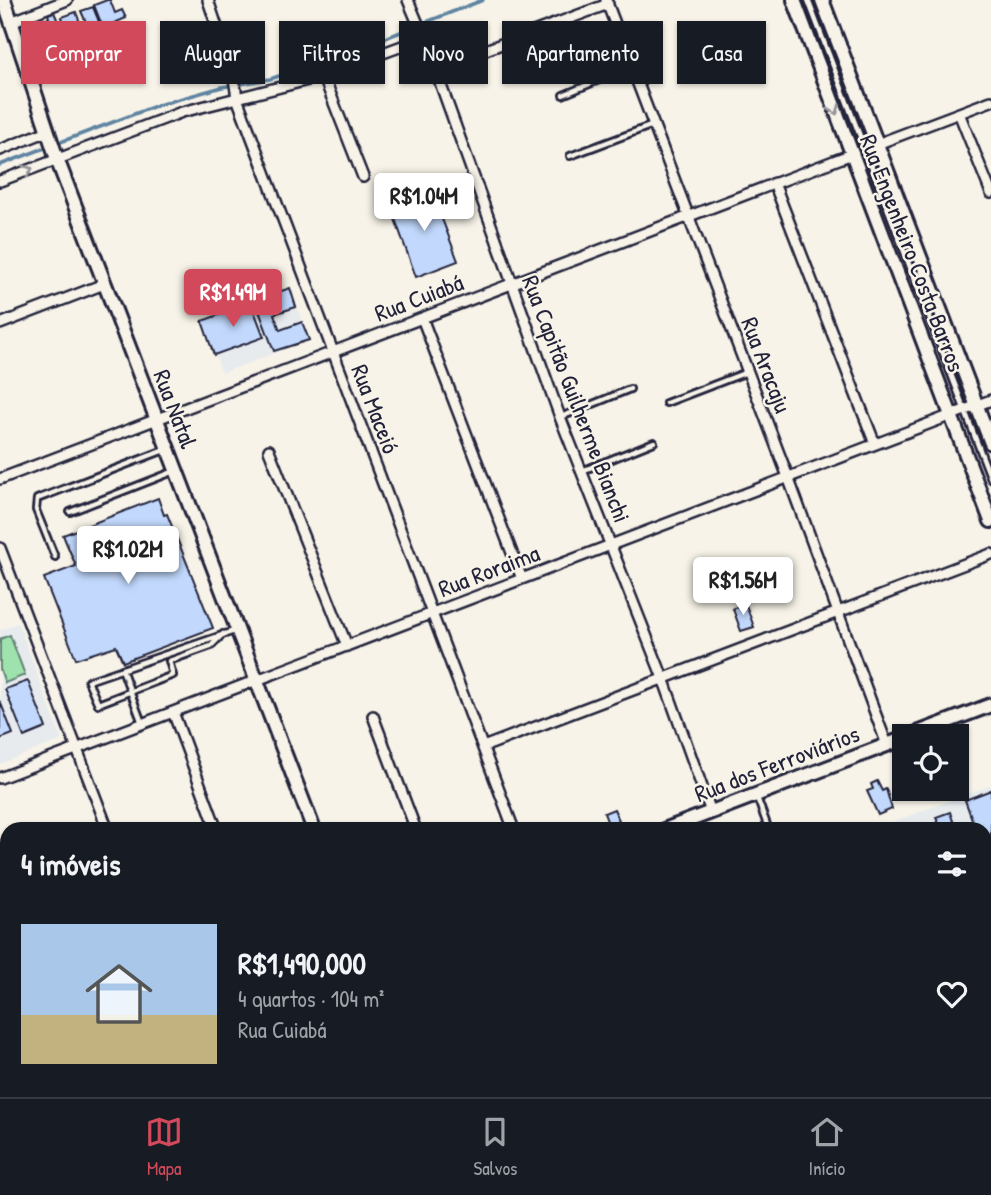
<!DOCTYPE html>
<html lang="pt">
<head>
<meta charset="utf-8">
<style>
	:root { --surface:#171b24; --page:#20242c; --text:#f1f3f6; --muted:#9ea1a6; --line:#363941; --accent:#d1495b }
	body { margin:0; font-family:"Patrick Hand",sans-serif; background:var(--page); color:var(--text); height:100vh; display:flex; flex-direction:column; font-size:26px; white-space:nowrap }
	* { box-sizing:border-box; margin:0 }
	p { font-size:23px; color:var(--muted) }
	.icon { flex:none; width:38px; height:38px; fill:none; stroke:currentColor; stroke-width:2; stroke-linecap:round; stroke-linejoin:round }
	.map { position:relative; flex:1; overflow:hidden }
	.side { position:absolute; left:0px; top:822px; width:992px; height:275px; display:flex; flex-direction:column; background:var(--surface); border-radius:21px 21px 0 0; box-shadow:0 2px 5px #0004 }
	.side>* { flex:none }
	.hud { position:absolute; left:21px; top:21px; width:950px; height:63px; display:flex; gap:14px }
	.controls { position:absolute; left:892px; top:724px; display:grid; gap:14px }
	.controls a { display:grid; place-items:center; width:77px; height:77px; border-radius:0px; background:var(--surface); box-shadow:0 2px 5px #0004; font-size:35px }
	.price { position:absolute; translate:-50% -60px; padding:0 16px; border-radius:7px; background:#fff; color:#222; font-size:23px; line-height:46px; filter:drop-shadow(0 2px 4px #0008) }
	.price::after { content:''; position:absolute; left:50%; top:42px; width:21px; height:16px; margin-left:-10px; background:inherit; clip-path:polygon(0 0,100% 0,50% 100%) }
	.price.selected { background:var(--accent); color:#fff }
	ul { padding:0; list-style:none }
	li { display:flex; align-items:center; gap:21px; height:175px; padding:0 21px }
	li+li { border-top:2px solid var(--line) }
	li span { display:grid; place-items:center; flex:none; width:196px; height:140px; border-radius:0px; color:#555 }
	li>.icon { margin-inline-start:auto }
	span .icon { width:84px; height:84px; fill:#fffc; stroke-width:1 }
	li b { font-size:30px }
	h2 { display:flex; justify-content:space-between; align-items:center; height:84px; padding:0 21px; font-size:30px }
	.tag { padding:0 24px; border-radius:0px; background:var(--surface); box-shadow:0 2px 5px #0004; font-size:24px; line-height:63px }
	.tag.selected { background:var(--accent); color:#fff }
	.tabs { display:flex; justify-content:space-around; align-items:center; height:98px; border-top:2px solid var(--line); background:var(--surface); font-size:19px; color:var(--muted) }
	.tabs a { display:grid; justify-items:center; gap:4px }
	.tabs .selected { color:var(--accent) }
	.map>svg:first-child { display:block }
	.built { fill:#e7ebee }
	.green { fill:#9ee2ae; stroke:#608274; stroke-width:2 }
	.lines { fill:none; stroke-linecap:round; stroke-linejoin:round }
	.stream { stroke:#5e84a2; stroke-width:3.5 }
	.building { fill:#c2d9fd; stroke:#22223b; stroke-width:2 }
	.lane-casing { stroke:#22223b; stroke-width:10 }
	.street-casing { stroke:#22223b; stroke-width:14 }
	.secondary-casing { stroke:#22223b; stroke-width:18 }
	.lane { stroke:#f7f3e8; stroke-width:4.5 }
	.street { stroke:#f7f3e8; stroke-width:9 }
	.secondary { stroke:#f7f3e8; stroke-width:12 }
	.oneway { stroke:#97959a }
	.labels { text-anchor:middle; stroke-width:5; stroke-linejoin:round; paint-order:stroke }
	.street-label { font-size:24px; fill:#22223b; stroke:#f7f3e8 }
</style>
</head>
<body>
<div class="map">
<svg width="991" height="1097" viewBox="0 0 991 1097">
	<rect width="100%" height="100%" fill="#f7f3e8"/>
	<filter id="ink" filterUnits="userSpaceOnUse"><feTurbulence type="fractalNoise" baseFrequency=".0143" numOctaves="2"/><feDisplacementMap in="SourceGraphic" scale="14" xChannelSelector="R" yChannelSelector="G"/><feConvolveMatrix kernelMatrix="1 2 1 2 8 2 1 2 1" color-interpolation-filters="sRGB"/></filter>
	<g filter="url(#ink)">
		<!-- built -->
		<path class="built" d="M290 288 309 340 222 373 202 321Z
			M18 623 62 740 0 764V630Z
			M991 785V1097H638L636 1090H985V830L874 829Z"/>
		<!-- green -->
		<path class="green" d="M10 635 25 675 5 683 0 669V639Z"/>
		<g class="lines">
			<!-- stream -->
			<path class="stream" d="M0 165 158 105 222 87 270 79 334 58 483 0"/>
		</g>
		<!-- building -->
		<path class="building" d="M107 0H110L115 13 122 10 126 18 103 28 94 5Z
			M93 7 100 24 89 29 81 11Z
			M54 12 59 24 54 26 55 30 44 35 39 22 49 18 48 14Z
			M76 12 82 28 67 33 62 17Z
			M87 31 90 40 73 46 70 37Z
			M431 190 458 261 416 277 390 205Z
			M290 288 296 307 274 314 280 330 302 322 309 340 274 351 255 300Z
			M251 303 264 337 214 355 202 321Z
			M158 498 164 515 167 514 213 628 123 662 116 646 76 659 44 578 76 566 63 535Z
			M745 602 754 627 741 631 733 609Z
			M28 681 46 728 24 737 5 689Z
			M0 701 13 734 0 739Z
			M877 781 882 791 886 789 892 809 878 815 867 791 873 789 871 784Z
			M991 790V835L985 837V830H976L965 800Z
			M614 809 621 825 610 829 604 813Z
			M950 812 956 830H941L936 817Z
			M985 884H991V889L987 890 991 902 985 904Z
			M985 1007 991 1021V1097H971L968 1090H985Z
			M802 1090H817L819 1097H805Z
			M845 1090H877L860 1097H848Z"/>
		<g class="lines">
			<!-- lane casing -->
			<g class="lane-casing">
				<path id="lane" d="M808 0 991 479
					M563 95 631 67
					M570 156 653 125
					M666 403 747 372
					M561 417 630 389
					M582 471 654 442
					M70 512 175 471
					M55 557 36 510 37 499 167 449
					M223 634 211 646 169 661 173 675 98 704 88 681 237 630
					M122 669 142 723
					M756 795 769 830
					M159 1090 162 1097"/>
			</g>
			<!-- street casing -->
			<g class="street-casing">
				<path id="street" d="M208 0 234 78 237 98 514 830
					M408 0 424 38 560 417 663 678 711 812
					M606 0 788 477 887 745
					M11 22 67 0
					M435 69 608 4
					M323 75 363 177
					M959 113 991 193
					M877 144 991 101
					M0 150 48 131
					M0 181 182 112 312 79 424 38
					M774 183 875 444
					M422 318 522 579
					M0 324 104 284
					M269 450 347 646
					M0 479 852 154
					M0 548 108 830
					M173 712 217 830
					M373 716 416 830
					M483 747 991 554
					M0 778 991 400
					M0 931 7 928
					M0 1062 7 1080
					M11 1090 13 1097
					M112 1090 115 1097
					M209 1090 211 1097
					M314 1090 317 1097
					M514 1090 517 1097
					M613 1090 615 1097"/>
			</g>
			<!-- secondary casing -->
			<g class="secondary-casing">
				<path id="secondary" d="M4 0 57 159 314 830
					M794 0 991 521
					M822 0 991 443
					M907 737 991 705
					M664 830 905 738
					M0 1083 7 1080
					M414 1090 417 1097"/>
			</g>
			<!-- lane -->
			<use href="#lane" class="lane"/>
			<!-- street -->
			<use href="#street" class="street"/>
			<!-- secondary -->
			<use href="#secondary" class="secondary"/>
		</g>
		<!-- one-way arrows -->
		<defs><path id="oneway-chevron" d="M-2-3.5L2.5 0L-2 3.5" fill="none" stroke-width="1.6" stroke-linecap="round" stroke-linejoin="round" transform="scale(1.75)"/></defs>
		<g class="oneway">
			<use href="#oneway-chevron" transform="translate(835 110) rotate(69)"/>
			<use href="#oneway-chevron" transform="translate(28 170) rotate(-21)"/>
		</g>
	</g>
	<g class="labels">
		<!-- street labels -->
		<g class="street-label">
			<text transform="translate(912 253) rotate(69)" y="8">Rua Engenheiro Costa Barros</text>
			<text transform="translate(419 298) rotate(-21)" y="8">Rua Cuiabá</text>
			<text transform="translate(766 365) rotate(69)" y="8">Rua Aracaju</text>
			<text transform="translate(576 399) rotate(69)" y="8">Rua Capitão Guilherme Bianchi</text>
			<text transform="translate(175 409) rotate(69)" y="8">Rua Natal</text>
			<text transform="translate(375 409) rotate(69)" y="8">Rua Maceió</text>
			<text transform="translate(489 571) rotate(-21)" y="8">Rua Roraima</text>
			<text transform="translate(777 764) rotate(-21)" y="8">Rua dos Ferroviários</text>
		</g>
	</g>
</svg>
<div class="controls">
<a><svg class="icon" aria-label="locate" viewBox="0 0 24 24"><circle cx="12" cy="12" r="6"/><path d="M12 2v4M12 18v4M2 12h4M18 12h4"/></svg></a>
</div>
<b class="price" style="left:424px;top:233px">R$1.04M</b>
<b class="price selected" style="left:233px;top:329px">R$1.49M</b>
<b class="price" style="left:128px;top:586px">R$1.02M</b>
<b class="price" style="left:743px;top:617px">R$1.56M</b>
<div class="hud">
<a class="tag selected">Comprar</a>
<a class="tag">Alugar</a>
<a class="tag">Filtros</a>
<a class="tag">Novo</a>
<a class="tag">Apartamento</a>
<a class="tag">Casa</a>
</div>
<section class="side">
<h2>4 imóveis<svg class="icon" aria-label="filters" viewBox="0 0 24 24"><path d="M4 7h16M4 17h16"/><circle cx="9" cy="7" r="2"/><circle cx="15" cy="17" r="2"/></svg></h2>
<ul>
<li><span style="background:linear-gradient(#a9c7e8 65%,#c2b280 0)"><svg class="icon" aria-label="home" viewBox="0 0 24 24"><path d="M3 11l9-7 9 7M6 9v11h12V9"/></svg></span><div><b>R$1,490,000</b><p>4 quartos · 104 m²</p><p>Rua Cuiabá</p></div><svg class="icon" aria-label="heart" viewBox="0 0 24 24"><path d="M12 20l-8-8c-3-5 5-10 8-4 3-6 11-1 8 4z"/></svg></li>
</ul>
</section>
</div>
<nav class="tabs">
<a class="selected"><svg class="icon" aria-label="map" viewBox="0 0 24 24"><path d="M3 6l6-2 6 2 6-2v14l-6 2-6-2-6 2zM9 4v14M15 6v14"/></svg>Mapa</a>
<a><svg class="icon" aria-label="saved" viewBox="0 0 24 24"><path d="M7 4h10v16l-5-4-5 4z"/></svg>Salvos</a>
<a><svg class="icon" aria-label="home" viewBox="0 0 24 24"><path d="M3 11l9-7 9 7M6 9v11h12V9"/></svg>Início</a>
</nav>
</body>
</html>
